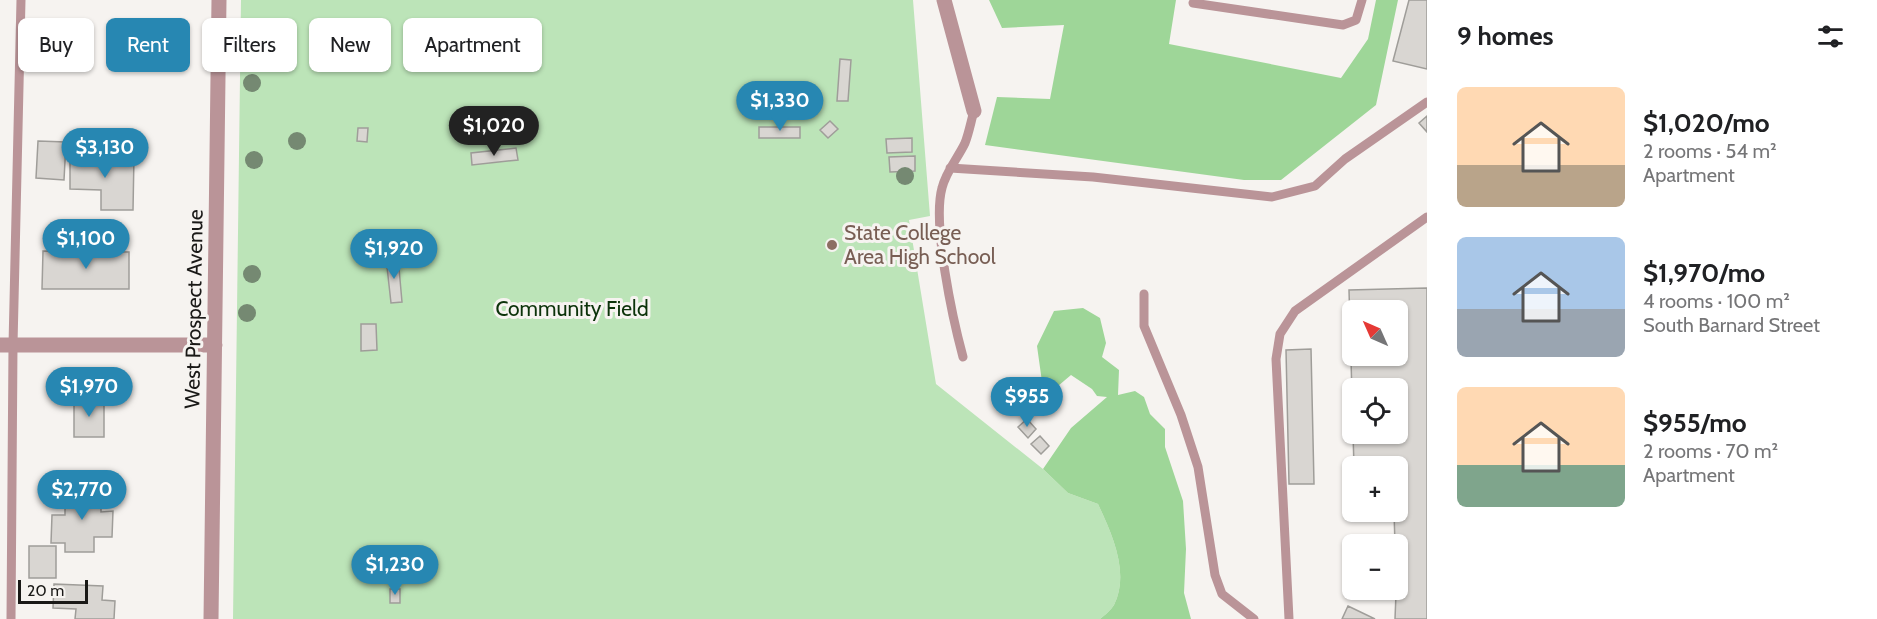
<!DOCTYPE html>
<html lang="en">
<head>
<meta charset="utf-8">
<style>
	:root { --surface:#fff; --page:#f6f6f6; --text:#202124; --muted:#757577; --accent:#2787b2 }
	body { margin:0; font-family:Cabin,sans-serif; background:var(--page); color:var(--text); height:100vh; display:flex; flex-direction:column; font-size:22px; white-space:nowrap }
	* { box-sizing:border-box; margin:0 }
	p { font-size:20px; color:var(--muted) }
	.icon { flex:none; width:33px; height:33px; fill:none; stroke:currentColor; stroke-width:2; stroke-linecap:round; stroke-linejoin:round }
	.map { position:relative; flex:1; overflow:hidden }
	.drawer { display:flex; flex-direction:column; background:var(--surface); width:450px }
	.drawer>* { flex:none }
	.banner { position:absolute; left:18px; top:18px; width:570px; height:54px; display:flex; gap:12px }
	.needle { width:39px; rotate:315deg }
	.buttons { position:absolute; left:1342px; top:300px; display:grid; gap:12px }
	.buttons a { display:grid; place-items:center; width:66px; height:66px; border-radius:9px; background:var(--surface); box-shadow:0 2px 4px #0004; font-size:30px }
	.scale { position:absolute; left:18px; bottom:15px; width:70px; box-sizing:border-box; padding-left:6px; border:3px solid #1a1917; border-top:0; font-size:16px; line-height:21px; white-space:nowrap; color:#1a1917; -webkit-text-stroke:4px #f6f3f0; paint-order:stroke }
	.price { position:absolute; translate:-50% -51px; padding:0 14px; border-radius:21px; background:var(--accent); color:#fff; font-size:20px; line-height:39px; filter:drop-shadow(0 2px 3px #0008) }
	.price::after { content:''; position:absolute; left:50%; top:36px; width:18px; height:14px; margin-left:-9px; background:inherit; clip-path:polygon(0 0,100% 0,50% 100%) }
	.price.current { background:#222; color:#fff }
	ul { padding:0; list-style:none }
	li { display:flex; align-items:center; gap:18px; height:150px; padding:0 30px }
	li span { display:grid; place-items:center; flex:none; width:168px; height:120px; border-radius:9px; color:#555 }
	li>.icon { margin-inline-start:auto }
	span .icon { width:72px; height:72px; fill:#fffc; stroke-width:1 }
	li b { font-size:26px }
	h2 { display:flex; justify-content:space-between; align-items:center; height:72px; padding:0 30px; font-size:26px }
	.pill { padding:0 21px; border-radius:9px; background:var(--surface); box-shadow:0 2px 4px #0004; font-size:21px; line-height:54px }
	.pill.current { background:var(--accent); color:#fff }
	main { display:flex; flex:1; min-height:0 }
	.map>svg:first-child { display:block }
	.green { fill:#bce4b8 }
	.forest { fill:#9ed698 }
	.building { fill:#d9d6d2; stroke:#9f9d99; stroke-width:1.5; fill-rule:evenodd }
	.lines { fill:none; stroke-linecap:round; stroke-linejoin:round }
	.lane { stroke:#ba9498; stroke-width:9 }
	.street { stroke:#ba9498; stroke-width:15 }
	.tree { fill:#758972 }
	.education-dot { fill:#8d6e63; stroke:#f6f3f0; stroke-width:2 }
	.labels { text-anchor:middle; stroke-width:6; stroke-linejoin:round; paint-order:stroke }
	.education-label { font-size:21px; fill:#785e54; stroke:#f6f3f0; text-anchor:start }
	.street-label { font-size:21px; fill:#1a1917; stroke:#f6f3f0 }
	.park-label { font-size:21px; fill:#0c330a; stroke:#f6f3f0 }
</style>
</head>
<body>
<main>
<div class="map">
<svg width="1427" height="619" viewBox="0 0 1427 619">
	<rect width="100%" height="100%" fill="#f6f3f0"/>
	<!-- green -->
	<path class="green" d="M241 0H913L930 216 909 220 936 384 1043 469 1068 493 1098 504C1112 534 1130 573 1114 605 1111 610 1105 615 1100 619H233Z"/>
	<!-- forest -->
	<path class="forest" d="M989 0H1176L1169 44 1341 78 1368 39 1376 0H1398L1376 105 1281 180H1244L985 145 997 97 1050 99 1064 25 1002 28Z
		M1083 308 1100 318 1106 343 1102 357 1119 370 1118 395 1135 391 1144 397 1150 414 1165 429V447L1183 501 1186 549 1184 593 1191 619H1100C1105 615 1111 610 1114 605 1130 573 1112 534 1098 504L1068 493 1043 469 1071 428 1107 397 1097 396 1092 389 1071 375 1058 386 1043 389 1037 346 1054 311Z"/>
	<!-- building -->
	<path class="building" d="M1409 0H1427V69L1393 61Z
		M118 21 151 22 149 69 116 68Z
		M840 59 851 60 848 101H837Z
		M1427 116V132L1419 123Z
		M830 121 838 129 828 138 820 130Z
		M759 127H800V138H759Z
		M358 128H368L367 142 357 141Z
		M912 138V152L887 153 886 139Z
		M38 141 66 142 64 180 36 178Z
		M516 148 518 160 472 165 471 153Z
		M70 155 134 156 133 210H101V190L70 189Z
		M915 156V171L890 172 889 157Z
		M43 251 129 252V289H42Z
		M398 257 402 302 391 303 386 258Z
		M1427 288V619H1395L1398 544H1395L1394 512H1398V466H1354L1353 434H1398V388H1353V430L1349 290ZM1353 310H1398V356H1353Z
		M361 324H376L377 350 361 351Z
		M1311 349 1314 484H1289L1286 350Z
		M104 399V437H74V400Z
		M1027 419 1036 429 1028 438 1018 427Z
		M1040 436 1049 446 1041 454 1031 444Z
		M101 488V512L113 511 112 537H94V552H65V543H51L52 515H65V489Z
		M29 546H56V578H29Z
		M403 555H411V565H403Z
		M54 584 103 586 102 600 115 601 114 619H75L76 609 53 608Z
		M390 589H400V603H390Z
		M1348 606 1375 619H1342Z"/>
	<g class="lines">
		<!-- lane -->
		<path class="lane" d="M1193 3 1343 25 1356 20 1362 0
			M950 168 1093 177 1272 197 1315 186 1345 159 1427 102
			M1144 294V326L1181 415 1198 467 1215 575 1222 594 1254 619
			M963 357C953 320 932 224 942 188 946 171 958 158 965 143 969 133 971 121 974 111
			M11 619 13 345 21 0
			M1289 619 1276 359 1280 334 1295 311 1427 217"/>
		<!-- street -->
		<path class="street" d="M944 0 974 111
			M0 345H215
			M211 619 219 0"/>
	</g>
	<!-- trees -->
	<g class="tree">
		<circle cx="252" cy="83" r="9"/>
		<circle cx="297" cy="141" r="9"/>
		<circle cx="254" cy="160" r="9"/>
		<circle cx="905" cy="176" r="9"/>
		<circle cx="252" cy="274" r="9"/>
		<circle cx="247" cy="313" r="9"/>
	</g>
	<!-- markers -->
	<circle class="education-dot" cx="832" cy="245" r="6"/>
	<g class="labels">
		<!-- education labels -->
		<g class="education-label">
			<text x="844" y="240">State College<tspan x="844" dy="24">Area High School</tspan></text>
		</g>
		<!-- street labels -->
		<g class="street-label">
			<text transform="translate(194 309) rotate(-89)" y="7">West Prospect Avenue</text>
		</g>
		<!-- park labels -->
		<g class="park-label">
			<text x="572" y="316">Community Field</text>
		</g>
	</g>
</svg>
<div class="buttons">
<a><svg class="needle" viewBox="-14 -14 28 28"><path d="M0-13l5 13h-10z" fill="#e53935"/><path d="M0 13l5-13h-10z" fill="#757577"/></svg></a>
<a><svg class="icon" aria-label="locate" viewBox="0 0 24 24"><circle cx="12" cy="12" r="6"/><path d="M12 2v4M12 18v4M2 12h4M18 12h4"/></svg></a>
<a>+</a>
<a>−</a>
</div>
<div class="scale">20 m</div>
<b class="price" style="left:780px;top:132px">$1,330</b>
<b class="price current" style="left:494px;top:157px">$1,020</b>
<b class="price" style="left:105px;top:179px">$3,130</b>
<b class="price" style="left:86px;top:270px">$1,100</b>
<b class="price" style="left:394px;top:280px">$1,920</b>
<b class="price" style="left:89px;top:418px">$1,970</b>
<b class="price" style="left:1027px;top:428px">$955</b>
<b class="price" style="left:82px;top:521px">$2,770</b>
<b class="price" style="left:395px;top:596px">$1,230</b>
<div class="banner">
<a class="pill">Buy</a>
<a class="pill current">Rent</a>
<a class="pill">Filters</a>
<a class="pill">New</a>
<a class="pill">Apartment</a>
</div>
</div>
<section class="drawer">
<h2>9 homes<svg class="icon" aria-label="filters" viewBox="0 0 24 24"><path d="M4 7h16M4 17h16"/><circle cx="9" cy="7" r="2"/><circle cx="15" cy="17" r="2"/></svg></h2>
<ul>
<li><span style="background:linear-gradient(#ffd9b3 65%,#b9a48a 0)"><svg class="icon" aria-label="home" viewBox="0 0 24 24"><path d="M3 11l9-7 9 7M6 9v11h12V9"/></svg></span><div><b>$1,020/mo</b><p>2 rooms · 54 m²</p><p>Apartment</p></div></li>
<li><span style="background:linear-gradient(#a9c7e8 60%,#9aa5b1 0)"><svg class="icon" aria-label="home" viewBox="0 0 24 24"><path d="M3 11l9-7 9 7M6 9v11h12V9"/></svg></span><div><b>$1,970/mo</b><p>4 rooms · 100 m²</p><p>South Barnard Street</p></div></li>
<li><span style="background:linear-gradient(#ffd9b3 65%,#7fa58c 0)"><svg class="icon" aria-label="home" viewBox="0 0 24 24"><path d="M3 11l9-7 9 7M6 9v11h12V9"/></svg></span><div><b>$955/mo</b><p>2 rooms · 70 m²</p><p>Apartment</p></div></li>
</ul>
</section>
</main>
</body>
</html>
